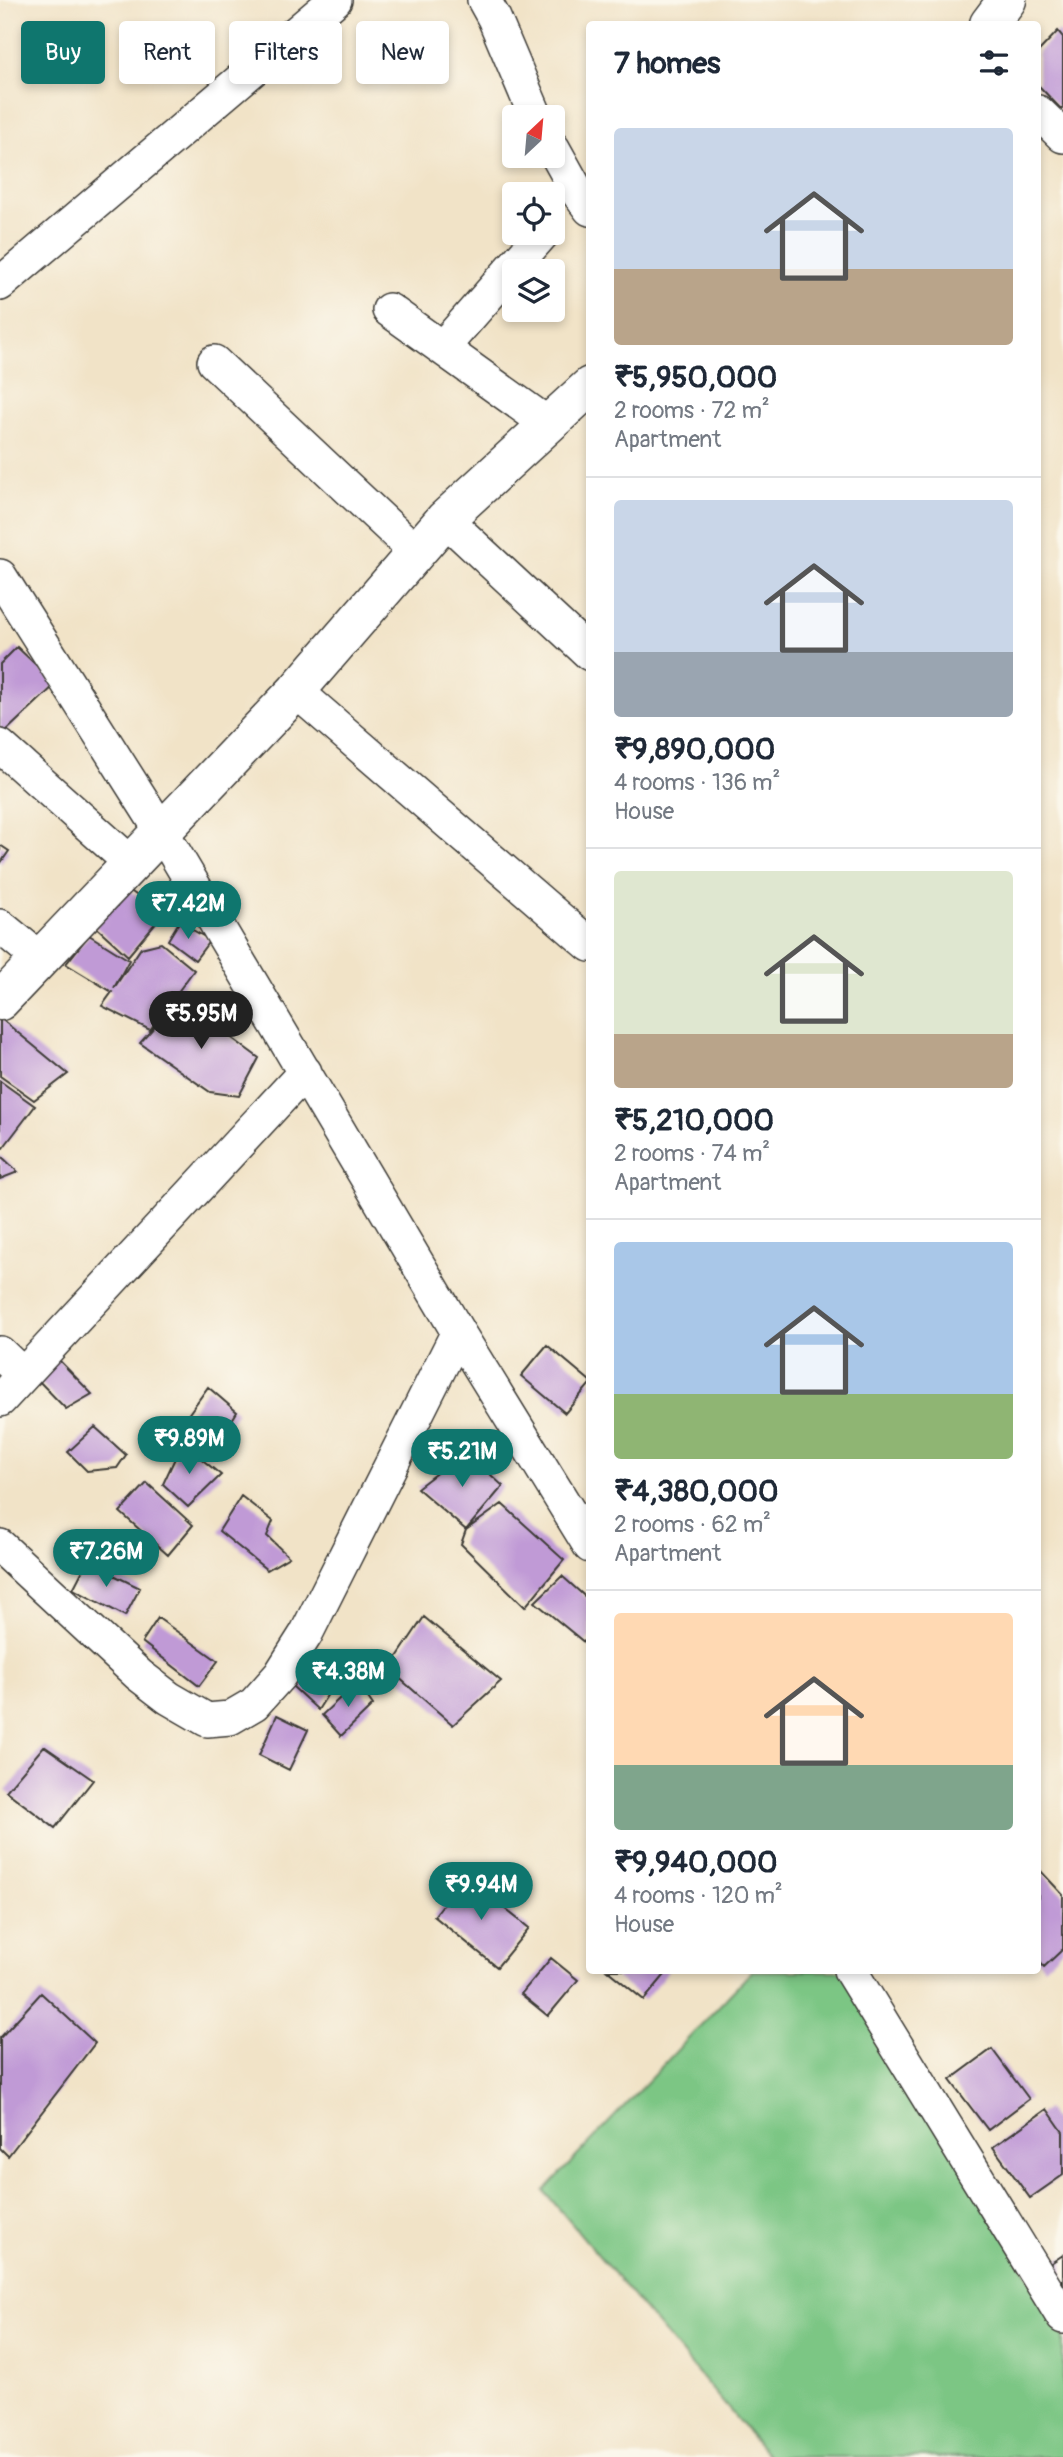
<!DOCTYPE html>
<html lang="en">
<head>
<meta charset="utf-8">
<style>
	:root { --surface:#fff; --page:#f2f2f3; --text:#1f2937; --muted:#747a83; --line:#e0e1e3; --accent:#0f766e }
	body { margin:0; font-family:Pangolin,sans-serif; background:var(--page); color:var(--text); height:100vh; display:flex; flex-direction:column; font-size:26px; white-space:nowrap }
	* { box-sizing:border-box; margin:0 }
	p { font-size:23px; color:var(--muted) }
	.icon { flex:none; width:38px; height:38px; fill:none; stroke:currentColor; stroke-width:2; stroke-linecap:round; stroke-linejoin:round }
	.map { position:relative; flex:1; overflow:hidden }
	.details { position:absolute; left:586px; top:21px; width:455px; height:1953px; display:flex; flex-direction:column; background:var(--surface); border-radius:7px; box-shadow:0 4px 10px #0003 }
	.details>* { flex:none }
	.guide { position:absolute; left:21px; top:21px; width:460px; height:63px; display:flex; gap:14px }
	.needle { width:46px; rotate:26deg }
	.tools { position:absolute; left:502px; top:105px; display:grid; gap:14px }
	.tools a { display:grid; place-items:center; width:63px; height:63px; border-radius:7px; background:var(--surface); box-shadow:0 4px 10px #0003; font-size:35px }
	.price { position:absolute; translate:-50% -60px; padding:0 16px; border-radius:24px; background:var(--accent); color:#fff; font-size:23px; line-height:46px; filter:drop-shadow(0 2px 4px #0008) }
	.price::after { content:''; position:absolute; left:50%; top:42px; width:21px; height:16px; margin-left:-10px; background:inherit; clip-path:polygon(0 0,100% 0,50% 100%) }
	.price.active { background:#222; color:#fff }
	ul { padding:0; list-style:none }
	li { display:grid; align-content:center; gap:14px; height:371px; padding:0 28px }
	li+li { border-top:2px solid var(--line) }
	li span { display:grid; place-items:center; height:217px; border-radius:7px; color:#555 }
	li>.icon { margin-inline-start:auto }
	span .icon { width:126px; height:126px; fill:#fffc; stroke-width:1 }
	li b { font-size:30px }
	h2 { display:flex; justify-content:space-between; align-items:center; height:84px; padding:0 28px; font-size:30px }
	.chip { padding:0 24px; border-radius:7px; background:var(--surface); box-shadow:0 4px 10px #0003; font-size:24px; line-height:63px }
	.chip.active { background:var(--accent); color:#fff }
	.map>svg:first-child { display:block }
	.green { fill:#7bc684; stroke:#4c7150; stroke-width:2 }
	.building { fill:#c09ad6 }
	.lines { fill:none; stroke-linecap:round; stroke-linejoin:round }
	.minor-casing { stroke:#3c3a36; stroke-width:36 }
	.secondary-casing { stroke:#3c3a36; stroke-width:41 }
	.minor { stroke:#fff; stroke-width:33 }
	.secondary { stroke:#fff; stroke-width:38 }
</style>
</head>
<body>
<div class="map">
<svg width="1063" height="2457" viewBox="0 0 1063 2457">
	<rect width="100%" height="100%" fill="#fbf7ec"/>
	<filter id="ink" filterUnits="userSpaceOnUse"><feTurbulence type="fractalNoise" baseFrequency=".0143" numOctaves="2"/><feDisplacementMap in="SourceGraphic" scale="14" xChannelSelector="R" yChannelSelector="G"/><feConvolveMatrix kernelMatrix="1 2 1 2 8 2 1 2 1" color-interpolation-filters="sRGB"/></filter>
	<filter id="wash" filterUnits="userSpaceOnUse"><feTurbulence type="fractalNoise" baseFrequency=".00686" numOctaves="4" result="noise"/><feDisplacementMap in="SourceGraphic" scale="28" xChannelSelector="R" yChannelSelector="G"/><feGaussianBlur stdDeviation="1.57" result="paint"/><feColorMatrix in="noise" values="0 0 0 0 0 0 0 0 0 0 0 0 0 0 0 0 0 1.4 0 .05"/><feComposite in="paint" operator="in"/></filter>
	<g filter="url(#wash)">
		<rect width="100%" height="100%" fill="#f1e3c7"/>
		<!-- green -->
		<path class="green" d="M752 1971H849L1063 2335V2457H769L544 2191Z"/>
		<g id="blocks">
			<!-- building -->
			<path class="building" d="M1058 31 1063 37V107L1061 109 1038 85V52Z
				M17 647 56 684 4 733 0 729V664Z
				M0 845 9 851 0 864Z
				M129 890 163 914 128 956 94 925Z
				M179 922 210 940 195 960 168 940Z
				M89 935 129 960 114 988 141 948 161 943 194 970 150 1030 102 1006 112 992 66 964Z
				M179 999 259 1058 239 1096 210 1092 140 1043Z
				M0 1018 68 1074 34 1100 0 1076Z
				M0 1081 35 1106 3 1148 0 1146Z
				M0 1155 18 1172 0 1179Z
				M547 1345 590 1381V1384L565 1413 521 1376Z
				M55 1356 92 1394 66 1409 34 1376Z
				M208 1387 237 1412 209 1457 175 1433Z
				M95 1427 126 1455 117 1468 87 1471 68 1452Z
				M182 1443 221 1475 188 1507 163 1484Z
				M465 1451 503 1486 466 1530 417 1488Z
				M147 1483 193 1525 168 1555 120 1512Z
				M241 1496 273 1521 267 1536 289 1557 267 1570 219 1531Z
				M502 1504 564 1560 525 1607 461 1544 466 1530Z
				M87 1562 140 1588 125 1616 73 1589Z
				M562 1576 590 1601V1637L585 1643 535 1602Z
				M424 1617 501 1681 453 1725 389 1669Z
				M158 1618 218 1661 199 1686 142 1642Z
				M301 1655 341 1673 318 1710 280 1675Z
				M357 1682 373 1705 341 1736 322 1715Z
				M277 1715 308 1730 289 1770 259 1755Z
				M44 1746 93 1780 55 1828 6 1791Z
				M1038 1868 1063 1895V1949L1044 1967 1038 1960Z
				M465 1877 529 1928 497 1967 434 1916Z
				M551 1958 578 1980 548 2016 521 1994Z
				M607 1970H669L644 2000Z
				M41 1993 95 2043 8 2156 0 2148V2038Z
				M992 2049 1029 2099 988 2130 950 2080Z
				M1047 2109 1063 2132V2175L1030 2198 993 2147Z
				M1063 2255V2286L1048 2265Z"/>
		</g>
	</g>
	<g filter="url(#ink)">
		<use href="#blocks" fill-opacity="0" stroke="#3c3a36" stroke-width="2"/>
		<g class="lines">
			<!-- minor casing -->
			<g class="minor-casing">
				<path id="minor" d="M484 0 494 18 536 117
					M1038 112 1063 136
					M553 148 578 193 590 209
					M0 284 335 0
					M389 310 548 424
					M442 348 543 233
					M214 362 417 553
					M445 519 590 654
					M0 576 162 832 458 1332 590 1546
					M296 691 590 945
					M0 746 132 864
					M0 926 40 959
					M0 1353 23 1375
					M0 1400 305 1072
					M0 1546 139 1675 169 1698 207 1720 230 1718 254 1704 280 1675 306 1634 458 1332
					M850 1970 1063 2317"/>
			</g>
			<!-- secondary casing -->
			<g class="secondary-casing">
				<path id="secondary" d="M989 24 1007 0
					M0 1001 296 691 445 519 590 386"/>
			</g>
			<!-- minor -->
			<use href="#minor" class="minor"/>
			<!-- secondary -->
			<use href="#secondary" class="secondary"/>
		</g>
	</g>
</svg>
<div class="tools">
<a><svg class="needle" viewBox="-14 -14 28 28"><path d="M0-13l5 13h-10z" fill="#e53935"/><path d="M0 13l5-13h-10z" fill="#747a83"/></svg></a>
<a><svg class="icon" aria-label="locate" viewBox="0 0 24 24"><circle cx="12" cy="12" r="6"/><path d="M12 2v4M12 18v4M2 12h4M18 12h4"/></svg></a>
<a><svg class="icon" aria-label="layers" viewBox="0 0 24 24"><path d="M12 4l9 5-9 5-9-5zM3 14l9 5 9-5"/></svg></a>
</div>
<b class="price" style="left:188px;top:941px">₹7.42M</b>
<b class="price active" style="left:201px;top:1051px">₹5.95M</b>
<b class="price" style="left:189px;top:1476px">₹9.89M</b>
<b class="price" style="left:462px;top:1489px">₹5.21M</b>
<b class="price" style="left:106px;top:1589px">₹7.26M</b>
<b class="price" style="left:348px;top:1709px">₹4.38M</b>
<b class="price" style="left:481px;top:1922px">₹9.94M</b>
<div class="guide">
<a class="chip active">Buy</a>
<a class="chip">Rent</a>
<a class="chip">Filters</a>
<a class="chip">New</a>
</div>
<section class="details">
<h2>7 homes<svg class="icon" aria-label="filters" viewBox="0 0 24 24"><path d="M4 7h16M4 17h16"/><circle cx="9" cy="7" r="2"/><circle cx="15" cy="17" r="2"/></svg></h2>
<ul>
<li><span style="background:linear-gradient(#c9d6e8 65%,#b9a48a 0)"><svg class="icon" aria-label="home" viewBox="0 0 24 24"><path d="M3 11l9-7 9 7M6 9v11h12V9"/></svg></span><div><b>₹5,950,000</b><p>2 rooms · 72 m²</p><p>Apartment</p></div></li>
<li><span style="background:linear-gradient(#c9d6e8 70%,#9aa5b1 0)"><svg class="icon" aria-label="home" viewBox="0 0 24 24"><path d="M3 11l9-7 9 7M6 9v11h12V9"/></svg></span><div><b>₹9,890,000</b><p>4 rooms · 136 m²</p><p>House</p></div></li>
<li><span style="background:linear-gradient(#dfe7d0 75%,#b9a48a 0)"><svg class="icon" aria-label="home" viewBox="0 0 24 24"><path d="M3 11l9-7 9 7M6 9v11h12V9"/></svg></span><div><b>₹5,210,000</b><p>2 rooms · 74 m²</p><p>Apartment</p></div></li>
<li><span style="background:linear-gradient(#a9c7e8 70%,#8fb573 0)"><svg class="icon" aria-label="home" viewBox="0 0 24 24"><path d="M3 11l9-7 9 7M6 9v11h12V9"/></svg></span><div><b>₹4,380,000</b><p>2 rooms · 62 m²</p><p>Apartment</p></div></li>
<li><span style="background:linear-gradient(#ffd9b3 70%,#7fa58c 0)"><svg class="icon" aria-label="home" viewBox="0 0 24 24"><path d="M3 11l9-7 9 7M6 9v11h12V9"/></svg></span><div><b>₹9,940,000</b><p>4 rooms · 120 m²</p><p>House</p></div></li>
</ul>
</section>
</div>
</body>
</html>
